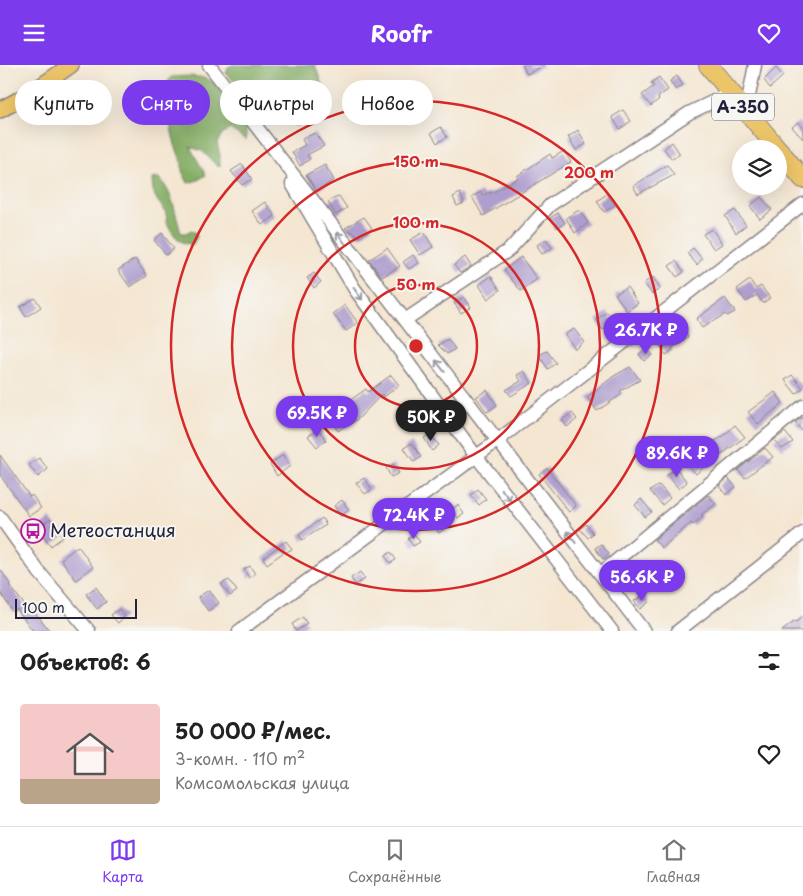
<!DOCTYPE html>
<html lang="ru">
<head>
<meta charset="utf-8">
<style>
	:root { --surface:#fff; --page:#f2f2f2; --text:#222; --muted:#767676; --line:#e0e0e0; --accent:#7c3aed }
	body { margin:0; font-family:"Playpen Sans",sans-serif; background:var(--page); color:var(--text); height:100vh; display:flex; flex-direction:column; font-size:19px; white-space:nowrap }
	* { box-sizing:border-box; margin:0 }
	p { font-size:16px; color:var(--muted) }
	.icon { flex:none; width:28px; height:28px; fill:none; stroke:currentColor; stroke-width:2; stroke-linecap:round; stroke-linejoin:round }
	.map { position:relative; height:566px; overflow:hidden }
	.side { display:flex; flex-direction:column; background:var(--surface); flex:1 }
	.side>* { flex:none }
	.hud { position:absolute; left:15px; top:15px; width:500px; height:45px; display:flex; gap:10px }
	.tools { position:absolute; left:732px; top:75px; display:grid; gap:10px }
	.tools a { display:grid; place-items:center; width:55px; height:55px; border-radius:50%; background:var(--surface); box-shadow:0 5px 20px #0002; font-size:25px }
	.scale { position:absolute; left:15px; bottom:12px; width:122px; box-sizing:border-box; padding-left:5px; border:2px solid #22223b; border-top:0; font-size:14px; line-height:18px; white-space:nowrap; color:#22223b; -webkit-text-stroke:4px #f6f6f2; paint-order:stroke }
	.price { position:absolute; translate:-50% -42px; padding:0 11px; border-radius:18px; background:var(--accent); color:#fff; font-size:16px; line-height:32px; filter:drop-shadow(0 1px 2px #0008) }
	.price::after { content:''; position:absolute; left:50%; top:30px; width:15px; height:11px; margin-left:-8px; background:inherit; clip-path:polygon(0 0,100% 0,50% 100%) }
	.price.on { background:#222; color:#fff }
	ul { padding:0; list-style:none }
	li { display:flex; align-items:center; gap:15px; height:125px; padding:0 20px }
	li+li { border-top:1px solid var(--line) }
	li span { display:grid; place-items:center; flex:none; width:140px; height:100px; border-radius:5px; color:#555 }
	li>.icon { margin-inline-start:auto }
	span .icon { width:60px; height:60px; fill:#fffc; stroke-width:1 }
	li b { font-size:21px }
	h2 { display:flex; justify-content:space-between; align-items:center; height:60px; padding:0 20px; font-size:21px }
	.tag { padding:0 18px; border-radius:22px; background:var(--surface); box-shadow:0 5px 20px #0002; font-size:18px; line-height:45px }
	.tag.on { background:var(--accent); color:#fff }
	header { display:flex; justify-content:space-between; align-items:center; height:65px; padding:0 20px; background:var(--accent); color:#fff; font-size:22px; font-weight:700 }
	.tab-bar { display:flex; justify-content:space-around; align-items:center; height:70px; border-top:1px solid var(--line); background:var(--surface); font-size:14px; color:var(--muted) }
	.tab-bar a { display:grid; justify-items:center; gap:2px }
	.tab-bar .on { color:var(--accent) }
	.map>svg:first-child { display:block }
	.forest { fill:#84ad65; stroke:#536850 }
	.building { fill:#ae9ece }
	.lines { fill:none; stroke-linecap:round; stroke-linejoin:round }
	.minor-casing { stroke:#8b8486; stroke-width:15 }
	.major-casing { stroke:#8b8486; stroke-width:18 }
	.highway-casing { stroke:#8b8486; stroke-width:20 }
	.minor { stroke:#fff; stroke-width:12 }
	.major { stroke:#edc569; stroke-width:15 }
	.highway { stroke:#edc569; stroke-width:18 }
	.oneway { stroke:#9c9ca7 }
	.ring { fill:none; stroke:#d62828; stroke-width:2.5 }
	.labels { text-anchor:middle; stroke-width:4; stroke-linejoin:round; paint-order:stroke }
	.shield { fill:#f6f6f2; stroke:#626272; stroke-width:1 }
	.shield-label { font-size:16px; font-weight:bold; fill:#22223b }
	.poi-label { font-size:18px; fill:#22223b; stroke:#f6f6f2; text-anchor:start }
	.centre { fill:#d62828; stroke:#f6f6f2; stroke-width:2.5 }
	.ring-label { font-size:15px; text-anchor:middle; font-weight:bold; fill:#d62828; stroke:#f6f6f2; stroke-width:4; stroke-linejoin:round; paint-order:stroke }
</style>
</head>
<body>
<header><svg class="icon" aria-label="menu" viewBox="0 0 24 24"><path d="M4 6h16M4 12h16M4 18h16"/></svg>Roofr<svg class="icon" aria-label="heart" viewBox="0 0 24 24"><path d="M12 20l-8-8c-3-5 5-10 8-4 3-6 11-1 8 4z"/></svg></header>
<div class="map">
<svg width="803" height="566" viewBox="0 0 803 566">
	<rect width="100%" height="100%" fill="#f6f6f2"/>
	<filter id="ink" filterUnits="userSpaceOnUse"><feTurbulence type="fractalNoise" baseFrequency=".02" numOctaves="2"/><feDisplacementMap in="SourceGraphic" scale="10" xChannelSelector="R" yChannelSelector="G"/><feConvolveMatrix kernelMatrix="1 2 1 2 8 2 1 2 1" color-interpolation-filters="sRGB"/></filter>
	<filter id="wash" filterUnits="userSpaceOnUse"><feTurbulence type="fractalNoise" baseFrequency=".0096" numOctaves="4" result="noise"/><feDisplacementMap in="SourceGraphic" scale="20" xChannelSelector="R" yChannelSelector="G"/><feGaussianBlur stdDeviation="1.12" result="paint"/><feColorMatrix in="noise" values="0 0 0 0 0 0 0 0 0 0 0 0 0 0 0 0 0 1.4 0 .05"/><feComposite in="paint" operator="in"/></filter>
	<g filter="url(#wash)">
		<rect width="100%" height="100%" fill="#f4e6d1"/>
		<!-- forest -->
		<path class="forest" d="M233 0H315L324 25 320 43 305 47 299 60 295 61 281 52 273 60 243 57 246 67V75L230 64 222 69 217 78 220 90V102L216 100 202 86 190 82 206 110 198 115 188 118 182 106V98L175 80 170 59 167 55 159 57 149 50 153 39 160 28 172 30 167 18 171 12C200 10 210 10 229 32L239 27 238 20 226 9 228 2Z
			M155 113H159C174 129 175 149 181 168H186L191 165 196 168 197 172 193 179C178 180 173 168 166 157 169 145 159 141 155 131 153 126 152 120 152 114Z"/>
		<g id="blocks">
			<!-- building -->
			<path class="building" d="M522 0H545L527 9Z
				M776 3 783 11 770 23 764 15Z
				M677 11 683 20 676 25 670 16Z
				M659 12 668 25 658 32 659 34 651 41 642 30 654 21 651 18Z
				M623 45 631 56 620 64 612 52Z
				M798 57 803 62V74L792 62Z
				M441 62 447 72 437 78 431 68Z
				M578 65 586 79 576 85 568 72Z
				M315 68 324 81 307 90 310 94 300 101 292 87 305 80 302 74Z
				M672 77 680 89 672 94 664 84Z
				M564 86 571 97 483 151 472 132 481 127 483 131 489 127 490 129 518 113 517 111 550 89 552 93Z
				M242 99 252 114 242 120 231 106Z
				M325 100 334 115 317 126 306 110Z
				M667 100 674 110 638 129 633 121Z
				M460 128 464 138 457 141 453 132Z
				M607 129 615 140 604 147 597 136Z
				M339 131 347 143 336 150 328 137Z
				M761 132 772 145 760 154 750 141Z
				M265 137 275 151 262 160 252 146Z
				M579 145 588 158 575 168 566 153Z
				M735 145 746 160 736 168 725 151Z
				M558 148 565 158 557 163 550 153Z
				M364 152 372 163 360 172 345 163Z
				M712 164 722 179 714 184 703 169Z
				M424 167 433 182 420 190 410 175Z
				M162 168 174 184 166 190 154 175Z
				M546 174 552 183 542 189 537 180Z
				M387 183 400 201 382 212 369 195Z
				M693 183 702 194 697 200 687 188Z
				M413 190 419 198 409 204 403 197Z
				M465 192 471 201 460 208 454 200Z
				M521 192 537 214 521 226 504 205Z
				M135 194 147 211 130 222 118 205Z
				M676 196 684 207 677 212 669 201Z
				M314 208 321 217 314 223 307 213Z
				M491 211 500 225 488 234 479 220Z
				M653 212 660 224 652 229 644 218Z
				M750 215 756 224 761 221 770 233 763 238 757 230 746 237 737 224Z
				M627 222 638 238 627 246 615 229Z
				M464 232 471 242 461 248 454 238Z
				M35 233 41 242 26 252 20 242Z
				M725 233 735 247 727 251 725 249 702 263 696 254Z
				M345 240 358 258 346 266 333 249Z
				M607 247 614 256 603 265 596 255Z
				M681 262 688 272 672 283 673 285 666 290 657 276Z
				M574 264 584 277 575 284 565 269Z
				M448 274 455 284 447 289 438 280Z
				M647 283 652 290 644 296 639 289Z
				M547 286 556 298 548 304 539 290Z
				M630 302 640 315 620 326 622 329 597 346 587 332 614 311Z
				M524 306 532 318 511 331 506 325 521 316 517 310Z
				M391 310 399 320 384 332 382 329 359 353 350 359 349 358 338 366 326 350 337 343 334 338 343 333 346 338 366 324 368 327Z
				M792 310 803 323 796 329 785 315Z
				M487 325 497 340 487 347 476 332Z
				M775 327 783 338 758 359 748 347Z
				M572 348 577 354 567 362 562 355Z
				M803 352V367L795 358Z
				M735 360 745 372 717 393 707 380 722 372Z
				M318 364 326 375 317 382 308 371Z
				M785 367 793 377 782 384 774 375Z
				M430 369 439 380 432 386 424 373Z
				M412 378 421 392 414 397 404 383Z
				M765 383 773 392 745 413 738 405Z
				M0 390 30 432 32 430 41 443 29 451 0 410Z
				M283 390 290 401 277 411 270 399Z
				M696 391 705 401 696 409 687 399Z
				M39 393 48 404 38 412 29 400Z
				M393 399 399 408 391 412 386 403Z
				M547 403 576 441 569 447 539 409Z
				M676 403 687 417 679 424 667 410Z
				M364 413 372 424 365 429 356 418Z
				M728 413 736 422 726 430 719 421Z
				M659 420 670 433 662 440 650 426Z
				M478 424 486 434 479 440 471 430Z
				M708 430 716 439 701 450 703 451 693 460 691 458 662 483 654 475Z
				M641 434 652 447 645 452 635 440Z
				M342 435 349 445 341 451 334 441Z
				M458 440 464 449 458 453 452 444Z
				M322 453 326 460 302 475 299 470Z
				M50 454 63 472 51 481 38 463Z
				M439 454 446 463 439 468 432 458Z
				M586 459 593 468 588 473 580 464Z
				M414 469 420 477 413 481 408 474Z
				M286 476 292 484 285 488 284 487 267 499 263 493Z
				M601 479 609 489 603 494 595 483Z
				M78 481 93 502 76 515 61 494Z
				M391 487 396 495 390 498 385 491Z
				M250 501 255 509 249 513 244 504Z
				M0 504 10 519 9 520 31 548 34 546 50 566H33L17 544 13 547 0 527Z
				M360 507 365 514 355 520 351 513Z
				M630 511 634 517 625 524 620 518Z
				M229 515 237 526 230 531 221 519Z
				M96 522 106 537 97 544 86 529Z
				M209 525 219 538 208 546 198 532Z
				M644 530 649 537 640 544 634 536Z
				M119 544 125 551 118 558 111 550Z
				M803 551V566H782L795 556 796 557Z
				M303 552 307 559 296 566 292 559Z"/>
		</g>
	</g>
	<g filter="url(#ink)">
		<use href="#blocks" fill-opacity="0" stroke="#8b8486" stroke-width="1"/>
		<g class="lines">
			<!-- minor casing -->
			<g class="minor-casing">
				<path id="minor" d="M209 0 644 566
					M746 46 755 0
					M292 119 354 223 476 391 612 566
					M405 255 509 185 550 140 689 48 731 28
					M0 452 39 507 89 566
					M600 509 803 341
					M239 566 497 376 803 139
					M678 566 803 468"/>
			</g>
			<!-- major casing -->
			<g class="major-casing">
				<path id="major" d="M0 45 31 28 71 0"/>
			</g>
			<!-- highway casing -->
			<g class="highway-casing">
				<path id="highway" d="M708 0 778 84
					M779 85 803 114"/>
			</g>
			<!-- minor -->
			<use href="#minor" class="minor"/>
			<!-- major -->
			<use href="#major" class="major"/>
			<!-- highway -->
			<use href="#highway" class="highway"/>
		</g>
		<!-- one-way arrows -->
		<defs><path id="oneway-shaft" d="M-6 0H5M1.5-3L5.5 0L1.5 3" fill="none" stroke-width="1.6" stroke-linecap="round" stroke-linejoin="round" transform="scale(1.25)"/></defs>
		<g class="oneway">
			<use href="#oneway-shaft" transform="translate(341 173) rotate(-127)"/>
			<use href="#oneway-shaft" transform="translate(358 229) rotate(54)"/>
			<use href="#oneway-shaft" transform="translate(440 301) rotate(-128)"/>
			<use href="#oneway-shaft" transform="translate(506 430) rotate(52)"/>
			<use href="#oneway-shaft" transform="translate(571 472) rotate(-128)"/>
		</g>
	</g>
	<!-- distance rings -->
	<g class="ring">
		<circle cx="416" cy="281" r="61"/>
		<circle cx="416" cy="281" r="123"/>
		<circle cx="416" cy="281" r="184"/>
		<circle cx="416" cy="281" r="245"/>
	</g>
	<!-- icons -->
	<defs>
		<g id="bus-ring" transform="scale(1.25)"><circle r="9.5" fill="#f6f6f2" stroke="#b5179e" stroke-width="1.5"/><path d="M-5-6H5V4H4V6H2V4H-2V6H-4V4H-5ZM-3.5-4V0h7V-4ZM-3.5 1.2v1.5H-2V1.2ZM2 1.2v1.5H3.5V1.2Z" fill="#b5179e"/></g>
	</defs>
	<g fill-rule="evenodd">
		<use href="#bus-ring" x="33" y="466"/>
	</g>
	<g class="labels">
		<!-- shield labels -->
		<rect class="shield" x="712" y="28.5" width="62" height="27" rx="4"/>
		<g class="shield-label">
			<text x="743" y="48">А-350</text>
		</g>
		<!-- poi labels -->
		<g class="poi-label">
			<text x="50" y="472">Метеостанция</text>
		</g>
	</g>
	<circle cx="416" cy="281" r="8" class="centre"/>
	<g class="ring-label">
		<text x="416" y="102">150 m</text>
		<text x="589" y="113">200 m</text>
		<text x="416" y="163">100 m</text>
		<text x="416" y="225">50 m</text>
	</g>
</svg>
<div class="tools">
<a><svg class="icon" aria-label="layers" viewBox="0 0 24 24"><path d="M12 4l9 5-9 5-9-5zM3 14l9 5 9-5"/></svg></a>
</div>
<div class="scale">100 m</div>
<b class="price" style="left:646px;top:290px">26.7K ₽</b>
<b class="price" style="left:317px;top:373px">69.5K ₽</b>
<b class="price on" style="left:431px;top:377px">50K ₽</b>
<b class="price" style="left:677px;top:413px">89.6K ₽</b>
<b class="price" style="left:414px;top:475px">72.4K ₽</b>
<b class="price" style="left:642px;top:537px">56.6K ₽</b>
<div class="hud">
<a class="tag">Купить</a>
<a class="tag on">Снять</a>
<a class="tag">Фильтры</a>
<a class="tag">Новое</a>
</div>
</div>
<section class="side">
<h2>Объектов: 6<svg class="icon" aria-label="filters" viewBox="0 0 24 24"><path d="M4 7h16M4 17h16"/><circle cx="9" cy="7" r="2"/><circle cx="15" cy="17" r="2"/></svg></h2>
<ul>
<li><span style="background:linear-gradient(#f6c9c9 75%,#b9a48a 0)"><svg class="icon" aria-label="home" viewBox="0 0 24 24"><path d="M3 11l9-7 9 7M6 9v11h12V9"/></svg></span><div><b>50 000 ₽/мес.</b><p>3-комн. · 110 m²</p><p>Комсомольская улица</p></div><svg class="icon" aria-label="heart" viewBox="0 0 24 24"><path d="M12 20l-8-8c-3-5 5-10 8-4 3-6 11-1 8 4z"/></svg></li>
</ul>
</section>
<nav class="tab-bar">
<a class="on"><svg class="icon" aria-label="map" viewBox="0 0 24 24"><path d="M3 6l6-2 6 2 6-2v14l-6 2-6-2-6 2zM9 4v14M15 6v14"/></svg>Карта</a>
<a><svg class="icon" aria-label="saved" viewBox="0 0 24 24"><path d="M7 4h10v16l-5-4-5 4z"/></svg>Сохранённые</a>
<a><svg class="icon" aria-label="home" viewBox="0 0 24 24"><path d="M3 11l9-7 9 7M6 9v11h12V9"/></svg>Главная</a>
</nav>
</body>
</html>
